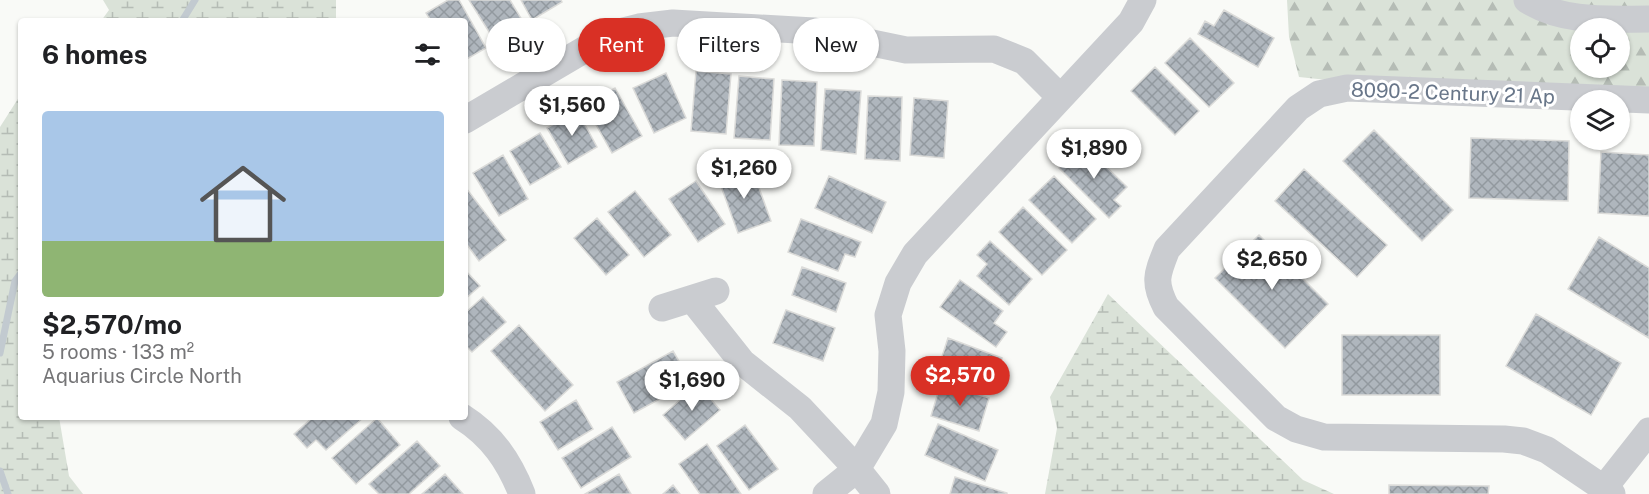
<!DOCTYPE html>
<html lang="en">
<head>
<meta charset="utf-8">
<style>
	:root { --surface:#fff; --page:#f2f2f2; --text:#202124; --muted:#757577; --line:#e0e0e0; --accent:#d93025 }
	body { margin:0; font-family:"Public Sans",sans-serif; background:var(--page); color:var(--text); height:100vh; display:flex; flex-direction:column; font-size:22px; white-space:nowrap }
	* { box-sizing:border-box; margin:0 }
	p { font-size:20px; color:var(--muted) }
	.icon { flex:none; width:33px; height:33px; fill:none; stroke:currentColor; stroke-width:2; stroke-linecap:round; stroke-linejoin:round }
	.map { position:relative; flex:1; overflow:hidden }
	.drawer { position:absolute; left:18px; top:18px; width:450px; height:402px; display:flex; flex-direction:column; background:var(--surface); border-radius:6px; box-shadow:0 2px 4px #0004 }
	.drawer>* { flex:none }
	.hud { position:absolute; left:486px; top:18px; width:570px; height:54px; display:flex; gap:12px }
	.controls { position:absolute; left:1570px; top:18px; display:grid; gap:12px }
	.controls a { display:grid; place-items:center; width:60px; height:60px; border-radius:50%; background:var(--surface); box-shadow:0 2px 4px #0004; font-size:30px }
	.price { position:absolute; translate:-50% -51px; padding:0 14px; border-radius:21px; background:#fff; color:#222; font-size:20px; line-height:39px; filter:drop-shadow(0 2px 3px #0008) }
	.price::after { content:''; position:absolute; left:50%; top:36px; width:18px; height:14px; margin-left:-9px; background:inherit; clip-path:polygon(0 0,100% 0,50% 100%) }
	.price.selected { background:var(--accent); color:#fff }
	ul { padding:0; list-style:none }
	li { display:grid; align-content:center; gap:12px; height:318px; padding:0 24px }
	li+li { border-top:2px solid var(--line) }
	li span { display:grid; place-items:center; height:186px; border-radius:6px; color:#555 }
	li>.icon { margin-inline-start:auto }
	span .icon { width:108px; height:108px; fill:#fffc; stroke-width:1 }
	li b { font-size:26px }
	h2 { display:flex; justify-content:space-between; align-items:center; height:72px; padding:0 24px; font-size:26px }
	.pill { padding:0 21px; border-radius:27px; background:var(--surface); box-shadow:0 2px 4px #0004; font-size:21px; line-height:54px }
	.pill.selected { background:var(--accent); color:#fff }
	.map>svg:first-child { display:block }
	.forest { fill:url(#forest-firs); fill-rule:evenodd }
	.wetland { fill:url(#wetland-marsh) }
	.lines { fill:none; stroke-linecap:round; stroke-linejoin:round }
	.stream { stroke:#c2cad0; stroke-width:7 }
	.building { fill:url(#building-cross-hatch); stroke:#dbdbd9; stroke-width:1.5 }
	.minor { stroke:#caccd0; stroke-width:27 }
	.labels { text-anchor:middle; stroke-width:6; stroke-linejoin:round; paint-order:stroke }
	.street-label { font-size:20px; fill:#687689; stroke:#fff }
</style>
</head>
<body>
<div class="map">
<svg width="1649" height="494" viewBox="0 0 1649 494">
	<defs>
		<pattern id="forest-firs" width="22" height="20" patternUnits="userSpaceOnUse" patternTransform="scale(1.5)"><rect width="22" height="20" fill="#dae2d8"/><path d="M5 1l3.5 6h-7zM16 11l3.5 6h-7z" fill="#b5bcb5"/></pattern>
		<pattern id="wetland-marsh" width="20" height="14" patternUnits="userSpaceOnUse" patternTransform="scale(1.5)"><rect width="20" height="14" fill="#dae2d8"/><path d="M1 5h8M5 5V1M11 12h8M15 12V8" fill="none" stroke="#b5bcb5"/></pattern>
		<pattern id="building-cross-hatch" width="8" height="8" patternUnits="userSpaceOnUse" patternTransform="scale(1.5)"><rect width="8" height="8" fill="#afb6bd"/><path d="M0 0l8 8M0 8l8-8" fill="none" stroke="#92999f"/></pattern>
	</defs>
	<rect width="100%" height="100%" fill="#f9faf7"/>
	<!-- forest -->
	<path class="forest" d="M1287 0H1649V93L1337 81 1299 77 1289 37ZM1581 28H1620V68H1581Z"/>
	<!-- wetland -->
	<path class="wetland" d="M103 0H336V21H101L109 10Z
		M21 94V417H59L69 476 83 494H0V127Z
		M1108 294 1303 480 1334 494H1045L1057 428 1050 397Z"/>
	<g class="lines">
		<!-- stream -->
		<path class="stream" d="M182 21 195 0
			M0 353 15 281 21 273
			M0 471 8 494"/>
	</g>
	<!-- building -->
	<path class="building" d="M448 0H459L486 48 465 60V21H431L426 13Z
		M469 0H510L525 25 496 43Z
		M521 0H561L562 2 532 20Z
		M1224 10 1274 38 1258 67 1198 34 1205 21 1214 26Z
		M1190 38 1234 83 1209 107 1165 63Z
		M1155 67 1199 111 1175 135 1131 91Z
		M696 71 731 74 726 134 691 131Z
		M666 73 686 118 654 133 633 88Z
		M739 76 774 79 770 140 734 138Z
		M782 80 817 82 814 146 779 145Z
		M615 88 642 136 612 153 590 114 606 106 600 96Z
		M825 89 861 91 856 154 821 150Z
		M868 96 902 97 900 161 865 159Z
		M914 98 948 101 944 158 910 155Z
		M577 110 597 147 568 164 547 128Z
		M1374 130 1453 210 1422 241 1343 161Z
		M540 133 561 167 530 185 510 151Z
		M1471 138 1569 141 1568 201 1469 198Z
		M1083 144 1127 187 1114 200 1121 206 1109 218 1059 168Z
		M1601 152 1649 155V216L1598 213Z
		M503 155 528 199 499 216 473 173Z
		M751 166 771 221 738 233 718 178Z
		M1304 169 1387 245 1357 277 1275 201Z
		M829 176 886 202 872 233 815 208Z
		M1054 176 1096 219 1072 243 1029 200Z
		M696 181 725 224 698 242 669 199Z
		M466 188 506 240 479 261 465 242V189Z
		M635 191 671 235 644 257 608 212Z
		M1023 207 1067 250 1042 275 999 232Z
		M597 218 629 255 606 275 574 238Z
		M801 219 861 242 855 257 845 254 838 271 788 252Z
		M1259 235 1328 304 1285 348 1215 278Z
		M1599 237 1649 268V338L1568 289Z
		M990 241 1032 279 1009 305 977 276 987 264 977 255Z
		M802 267 846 283 836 312 792 295Z
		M465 270 480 286 465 299Z
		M960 280 1003 311 994 323 1007 332 996 347 940 307Z
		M483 297 506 322 472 352 465 345V313Z
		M786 310 835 328 823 361 773 343Z
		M1536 314 1621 363 1591 415 1506 366Z
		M519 325 573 385 545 411 491 351Z
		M1342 335H1440V395H1342Z
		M948 338 1002 358 991 391 937 372Z
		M673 351 691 382 634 413 617 382Z
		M941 383 989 398 979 431 931 416Z
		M698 384 720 410 685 440 663 415Z
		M576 400 593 429 558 450 540 422Z
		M313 417H364L326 450 316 440 307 448 294 434Z
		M377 418 400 445 356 484 332 458Z
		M938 424 998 450 985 481 925 455Z
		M745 425 778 469 749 490 717 446Z
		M612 427 631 457 581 488 562 458Z
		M417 441 440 466 409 494H379L369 484Z
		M707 444 741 494H700L679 464Z
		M445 474 463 494H422Z
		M619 474 631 494H585Z
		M955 477 1007 493V494H950Z
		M673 485 680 494H663Z
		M1389 485 1489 486 1488 494H1389Z"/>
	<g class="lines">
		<!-- minor -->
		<path class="minor" d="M1527 0C1564 23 1607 19 1649 19
			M465 120 611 34 639 27 673 23 814 31 906 50 994 49 1024 61 1060 97
			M692 299 742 362 800 408 857 469 877 494
			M662 308 716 291
			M462 417C492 436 509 461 522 494
			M1604 488 1649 431
			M826 494 857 469 884 424 891 392 892 351 888 315 898 283 915 254 1131 22 1143 0
			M1612 494 1547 450 1523 441 1504 439 1324 437 1296 429 1276 418 1166 307C1153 282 1157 274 1167 249L1298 108 1319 94 1347 88 1649 100"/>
	</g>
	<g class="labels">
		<!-- street labels -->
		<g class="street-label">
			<text transform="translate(1453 93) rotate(2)" y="7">8090-2 Century 21 Ap</text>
		</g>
	</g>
</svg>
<div class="controls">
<a><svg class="icon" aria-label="locate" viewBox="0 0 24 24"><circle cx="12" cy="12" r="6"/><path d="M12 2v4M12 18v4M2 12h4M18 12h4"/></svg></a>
<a><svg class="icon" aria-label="layers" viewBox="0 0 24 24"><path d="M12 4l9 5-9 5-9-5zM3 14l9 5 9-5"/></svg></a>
</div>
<b class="price" style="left:572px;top:137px">$1,560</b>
<b class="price" style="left:1094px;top:180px">$1,890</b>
<b class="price" style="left:744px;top:200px">$1,260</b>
<b class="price" style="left:1272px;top:291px">$2,650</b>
<b class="price selected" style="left:960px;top:407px">$2,570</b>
<b class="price" style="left:692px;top:412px">$1,690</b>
<div class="hud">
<a class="pill">Buy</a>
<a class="pill selected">Rent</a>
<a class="pill">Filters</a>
<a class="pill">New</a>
</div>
<section class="drawer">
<h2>6 homes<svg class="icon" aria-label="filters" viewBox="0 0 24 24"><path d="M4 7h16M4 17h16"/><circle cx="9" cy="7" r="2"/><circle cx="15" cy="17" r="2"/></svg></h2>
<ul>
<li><span style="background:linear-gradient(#a9c7e8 70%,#8fb573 0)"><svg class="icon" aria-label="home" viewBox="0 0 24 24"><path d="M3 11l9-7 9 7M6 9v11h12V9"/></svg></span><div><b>$2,570/mo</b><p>5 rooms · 133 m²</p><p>Aquarius Circle North</p></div></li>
</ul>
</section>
</div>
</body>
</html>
